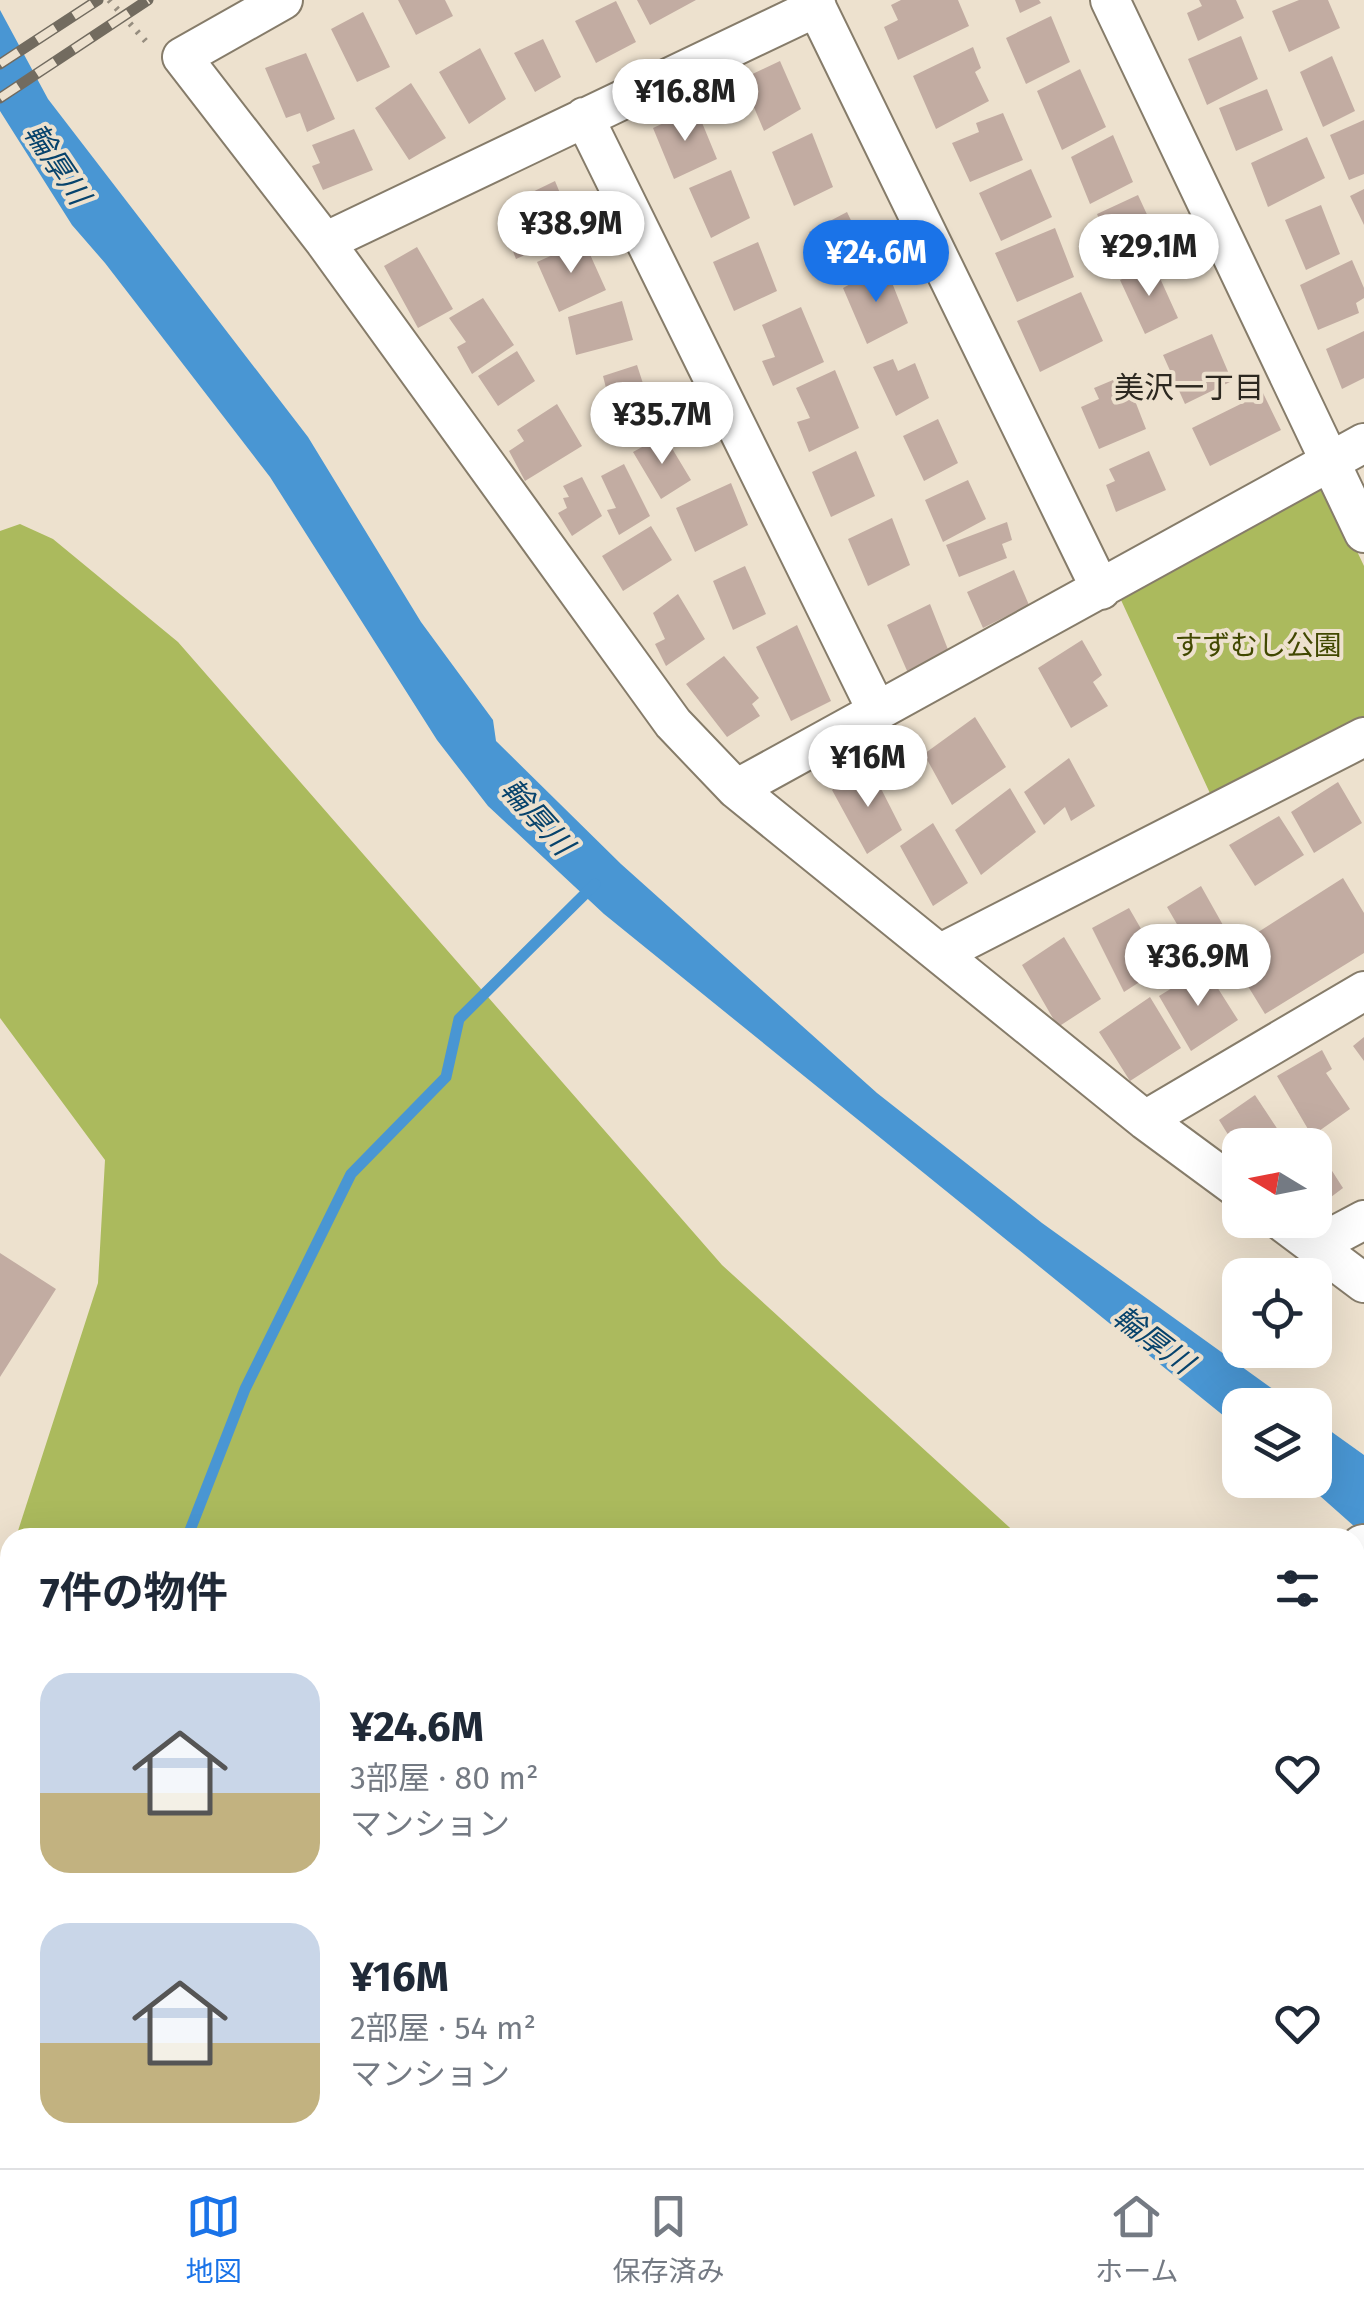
<!DOCTYPE html>
<html lang="ja">
<head>
<meta charset="utf-8">
<style>
	:root { --surface:#fff; --page:#f2f2f3; --text:#1f2937; --muted:#747a83; --line:#e0e1e3; --accent:#1a73e8 }
	body { margin:0; font-family:"Fira Sans","Noto Sans JP",sans-serif; background:var(--page); color:var(--text); height:100vh; display:flex; flex-direction:column; font-size:38px; white-space:nowrap }
	* { box-sizing:border-box; margin:0 }
	p { font-size:32px; color:var(--muted) }
	.icon { flex:none; width:55px; height:55px; fill:none; stroke:currentColor; stroke-width:2; stroke-linecap:round; stroke-linejoin:round }
	.map { position:relative; flex:1; overflow:hidden }
	.drawer { position:absolute; left:0px; top:1528px; width:1365px; height:642px; display:flex; flex-direction:column; background:var(--surface); border-radius:30px 30px 0 0; box-shadow:0 10px 40px #0002 }
	.drawer>* { flex:none }
	.needle { width:65px; rotate:280deg }
	.fabs { position:absolute; left:1222px; top:1128px; display:grid; gap:20px }
	.fabs a { display:grid; place-items:center; width:110px; height:110px; border-radius:20px; background:var(--surface); box-shadow:0 10px 40px #0002; font-size:50px }
	.price { position:absolute; translate:-50% -85px; padding:0 22px; border-radius:35px; background:#fff; color:#222; font-size:32px; line-height:65px; filter:drop-shadow(0 2px 5px #0008) }
	.price::after { content:''; position:absolute; left:50%; top:60px; width:30px; height:22px; margin-left:-15px; background:inherit; clip-path:polygon(0 0,100% 0,50% 100%) }
	.price.selected { background:var(--accent); color:#fff }
	ul { padding:0; list-style:none }
	li { display:flex; align-items:center; gap:30px; height:250px; padding:0 40px }
	li span { display:grid; place-items:center; flex:none; width:280px; height:200px; border-radius:30px; color:#555 }
	li>.icon { margin-inline-start:auto }
	span .icon { width:120px; height:120px; fill:#fffc; stroke-width:1 }
	li b { font-size:42px }
	h2 { display:flex; justify-content:space-between; align-items:center; height:120px; padding:0 40px; font-size:42px }
	.dock { display:flex; justify-content:space-around; align-items:center; height:140px; border-top:2px solid var(--line); background:var(--surface); font-size:28px; color:var(--muted) }
	.dock a { display:grid; justify-items:center; gap:5px }
	.dock .selected { color:var(--accent) }
	.map>svg:first-child { display:block }
	.green { fill:#abba5d }
	.water { fill:#4996d3 }
	.lines { fill:none; stroke-linecap:round; stroke-linejoin:round }
	.stream { stroke:#4996d3; stroke-width:11 }
	.building { fill:#c2aca2 }
	.service-casing { stroke:#867c6a; stroke-width:25 }
	.minor-casing { stroke:#867c6a; stroke-width:42 }
	.tertiary-casing { stroke:#867c6a; stroke-width:52 }
	.path { stroke:#968d7f; stroke-width:6; stroke-dasharray:2.5 8; stroke-linecap:butt }
	.service { stroke:#fff; stroke-width:20 }
	.minor { stroke:#fff; stroke-width:38 }
	.tertiary { stroke:#fff; stroke-width:48 }
	.rail-casing { stroke:#726b5f; stroke-width:11 }
	.rail { stroke:#ede1ce; stroke-width:8; stroke-dasharray:22; stroke-linecap:butt }
	.labels { text-anchor:middle; stroke-width:8; stroke-linejoin:round; paint-order:stroke }
	.park-label { font-size:28px; fill:#414800; stroke:#ede1ce }
	.water-label { font-size:30px; font-style:italic; fill:#07436c; stroke:#ede1ce }
	.neighbourhood-label { font-size:30px; fill:#2c2820; stroke:#ede1ce }
</style>
</head>
<body>
<div class="map">
<svg width="1364" height="2168" viewBox="0 0 1364 2168">
	<rect width="100%" height="100%" fill="#ede1ce"/>
	<!-- green -->
	<path class="green" d="M1326 486 1364 566V723L1214 802 1121 600Z
		M20 524 53 539 178 642 722 1265 1020 1537H16L98 1283 105 1160 0 1018V531Z
		M10 1557V1774L0 1793V1589Z
		M0 1890 10 1896V2127L0 2142Z
		M1355 1903 1364 1914V2168H1091L1096 2160H1355Z"/>
	<!-- water -->
	<path class="water" d="M0 10 48 99 308 437 421 622 493 720 496 741 621 864 877 1093 1042 1223 1295 1405H1240V1429L604 914 488 806 437 740 270 477 105 263 72 225 0 111Z
		M1315 1420 1364 1455V1535L1302 1480H1315Z"/>
	<g class="lines">
		<!-- stream -->
		<path class="stream" d="M187 1538 245 1389 351 1174 446 1077 459 1019 595 884"/>
	</g>
	<!-- building -->
	<path class="building" d="M398 0H445L453 16 416 35Z
		M637 0H696L650 25Z
		M901 0H958L969 26 898 60 884 27 898 20 891 5Z
		M1015 0H1039L1041 3 1020 13Z
		M1199 0H1236L1244 18 1198 41 1187 13 1202 6Z
		M1299 0H1328L1340 28 1289 52 1272 11Z
		M616 1 636 42 596 63 575 21Z
		M363 12 390 67 357 82 331 29Z
		M1051 16 1070 62 1026 84 1006 38Z
		M1241 36 1258 79 1207 105 1188 59Z
		M543 39 561 77 535 92 514 53Z
		M973 47 981 68 975 72 989 101 936 129 913 76Z
		M480 48 506 99 469 124 439 72Z
		M306 53 335 119 307 132 300 113 286 118 265 68Z
		M1332 56 1355 111 1323 127 1300 72Z
		M780 61 801 109 764 131 742 79Z
		M1080 69 1106 127 1062 150 1037 91Z
		M411 83 446 138 409 160 375 108Z
		M1267 89 1283 130 1236 151 1219 108Z
		M696 108 717 159 674 179 653 128Z
		M1003 113 1023 160 970 182 952 143 979 132 976 123Z
		M1364 120V174L1349 180 1330 135Z
		M354 129 373 170 323 190 312 166 320 163 312 145Z
		M812 133 833 187 794 206 772 152Z
		M1113 135 1133 182 1090 204 1071 157Z
		M1307 137 1325 178 1268 207 1251 163Z
		M1031 169 1052 217 1001 241 979 193Z
		M731 170 750 218 711 238 689 188Z
		M555 181 576 232 516 259 503 226 522 220 514 201Z
		M1364 189V225L1350 196Z
		M1138 195 1156 234 1141 241 1147 259 1122 271 1097 214Z
		M1321 205 1340 254 1306 270 1285 220Z
		M847 212 870 260 832 281 809 232Z
		M1055 228 1074 277 1017 302 995 253Z
		M584 241 606 290 559 312 537 262Z
		M758 242 777 291 734 311 713 262Z
		M417 247 453 309 418 328 384 266Z
		M1352 260 1364 288V298L1356 303 1359 313 1318 330 1300 285Z
		M885 265 908 323 867 344 843 288Z
		M1154 265 1178 318 1145 334 1120 280Z
		M1081 292 1103 341 1040 372 1017 321Z
		M483 298 514 345 472 374 457 347 466 342 449 318Z
		M622 301 633 340 576 355 568 317Z
		M801 307 824 362 773 386 762 361 775 357 762 325Z
		M1364 331V378L1342 389 1326 349Z
		M1212 334 1232 381 1185 404 1163 355Z
		M517 351 535 381 498 406 478 376Z
		M893 359 898 371 915 363 929 398 896 416 873 367Z
		M637 365 650 405 613 416 603 376Z
		M835 370 859 428 809 452 797 422 810 418 796 388Z
		M1125 375 1146 429 1099 449 1081 407 1099 399 1094 388Z
		M1263 393 1281 430 1210 466 1192 428Z
		M557 404 582 446 525 481 509 451 524 441 517 430Z
		M938 419 958 463 924 481 903 436Z
		M664 435 691 480 661 499 633 452Z
		M856 451 875 496 831 517 812 472Z
		M1149 451 1166 490 1116 512 1106 485 1115 481 1109 469Z
		M624 464 650 516 619 535 607 510 616 508 601 476Z
		M582 477 602 516 572 536 558 513 567 508 563 498 569 497 563 486Z
		M968 480 986 519 943 542 925 500Z
		M731 483 748 525 695 552 676 508Z
		M892 518 910 565 868 586 848 539Z
		M1007 522 1012 540 1002 544 1007 558 959 577 946 545Z
		M651 526 672 560 623 591 602 556Z
		M745 566 766 614 733 630 713 581Z
		M1014 570 1029 605 983 628 967 592Z
		M678 594 705 639 666 666 655 644 665 639 653 613Z
		M930 604 949 652 908 673 887 625Z
		M797 625 831 701 791 721 756 647Z
		M1082 640 1102 675 1093 682 1108 706 1071 728 1038 668Z
		M724 656 759 698 752 704 760 716 727 737 686 684Z
		M975 717 1006 767 952 805 924 754Z
		M1069 758 1095 806 1071 821 1065 807 1044 825 1024 792Z
		M870 767 902 830 867 854 832 790Z
		M1338 782 1362 823 1314 853 1291 812Z
		M1010 788 1036 832 981 875 955 830Z
		M1279 816 1304 855 1255 886 1229 845Z
		M933 823 968 883 933 906 900 846Z
		M1343 878 1364 913V953L1265 1014 1227 952Z
		M1201 886 1228 934 1196 957 1167 907Z
		M1129 908 1163 967 1124 992 1092 928Z
		M1064 937 1101 999 1058 1027 1022 965Z
		M1205 968 1238 1020 1191 1051 1159 996Z
		M1150 997 1181 1048 1130 1081 1099 1032Z
		M1364 1037V1061L1353 1046Z
		M1322 1050 1332 1069 1326 1073 1350 1109 1312 1136 1277 1076Z
		M1255 1095 1288 1145H1240V1154L1219 1120Z
		M1318 1149 1343 1188 1315 1209V1151Z
		M0 1253 56 1289 0 1377Z"/>
	<g class="lines">
		<!-- service casing -->
		<g class="service-casing">
			<path id="service" d="M19 2168 24 2160"/>
		</g>
		<!-- minor casing -->
		<g class="minor-casing">
			<path id="minor" d="M283 0 182 57 325 242 673 723 736 789 1145 1120 1240 1190
				M813 0 1101 590
				M1110 0 1364 533
				M584 117 877 711
				M325 242 817 7
				M736 789 1364 443
				M941 953 1364 737
				M1145 1120 1364 991
				M1280 1220 1364 1283
				M1315 1246 1364 1220"/>
		</g>
		<!-- tertiary casing -->
		<g class="tertiary-casing">
			<path id="tertiary" d="M1355 1560 1364 1549
				M1355 1674 1364 1661
				M943 2168 948 2160
				M1026 2168 1031 2160"/>
		</g>
		<!-- path -->
		<path class="path" d="M109 0 150 46"/>
		<!-- service -->
		<use href="#service" class="service"/>
		<!-- minor -->
		<use href="#minor" class="minor"/>
		<!-- tertiary -->
		<use href="#tertiary" class="tertiary"/>
		<!-- rail casing -->
		<g class="rail-casing">
			<path id="rail" d="M0 64 98 0
				M0 98 148 0"/>
		</g>
		<!-- rail -->
		<use href="#rail" class="rail"/>
	</g>
	<g class="labels">
		<!-- park labels -->
		<g class="park-label">
			<text x="1258" y="655">すずむし公園</text>
		</g>
		<!-- water labels -->
		<g class="water-label">
			<text transform="translate(57 164) rotate(56)" y="10">輪厚川</text>
			<text transform="translate(537 817) rotate(48)" y="10">輪厚川</text>
			<text transform="translate(1153 1340) rotate(37)" y="10">輪厚川</text>
		</g>
		<!-- neighbourhood labels -->
		<g class="neighbourhood-label">
			<text x="1189" y="398">美沢一丁目</text>
		</g>
	</g>
</svg>
<div class="fabs">
<a><svg class="needle" viewBox="-14 -14 28 28"><path d="M0-13l5 13h-10z" fill="#e53935"/><path d="M0 13l5-13h-10z" fill="#747a83"/></svg></a>
<a><svg class="icon" aria-label="locate" viewBox="0 0 24 24"><circle cx="12" cy="12" r="6"/><path d="M12 2v4M12 18v4M2 12h4M18 12h4"/></svg></a>
<a><svg class="icon" aria-label="layers" viewBox="0 0 24 24"><path d="M12 4l9 5-9 5-9-5zM3 14l9 5 9-5"/></svg></a>
</div>
<b class="price" style="left:685px;top:144px">¥16.8M</b>
<b class="price" style="left:571px;top:276px">¥38.9M</b>
<b class="price" style="left:1149px;top:299px">¥29.1M</b>
<b class="price selected" style="left:876px;top:305px">¥24.6M</b>
<b class="price" style="left:662px;top:467px">¥35.7M</b>
<b class="price" style="left:868px;top:810px">¥16M</b>
<b class="price" style="left:1198px;top:1009px">¥36.9M</b>
<section class="drawer">
<h2>7件の物件<svg class="icon" aria-label="filters" viewBox="0 0 24 24"><path d="M4 7h16M4 17h16"/><circle cx="9" cy="7" r="2"/><circle cx="15" cy="17" r="2"/></svg></h2>
<ul>
<li><span style="background:linear-gradient(#c9d6e8 60%,#c2b280 0)"><svg class="icon" aria-label="home" viewBox="0 0 24 24"><path d="M3 11l9-7 9 7M6 9v11h12V9"/></svg></span><div><b>¥24.6M</b><p>3部屋 · 80 m²</p><p>マンション</p></div><svg class="icon" aria-label="heart" viewBox="0 0 24 24"><path d="M12 20l-8-8c-3-5 5-10 8-4 3-6 11-1 8 4z"/></svg></li>
<li><span style="background:linear-gradient(#c9d6e8 60%,#c2b280 0)"><svg class="icon" aria-label="home" viewBox="0 0 24 24"><path d="M3 11l9-7 9 7M6 9v11h12V9"/></svg></span><div><b>¥16M</b><p>2部屋 · 54 m²</p><p>マンション</p></div><svg class="icon" aria-label="heart" viewBox="0 0 24 24"><path d="M12 20l-8-8c-3-5 5-10 8-4 3-6 11-1 8 4z"/></svg></li>
</ul>
</section>
</div>
<nav class="dock">
<a class="selected"><svg class="icon" aria-label="map" viewBox="0 0 24 24"><path d="M3 6l6-2 6 2 6-2v14l-6 2-6-2-6 2zM9 4v14M15 6v14"/></svg>地図</a>
<a><svg class="icon" aria-label="saved" viewBox="0 0 24 24"><path d="M7 4h10v16l-5-4-5 4z"/></svg>保存済み</a>
<a><svg class="icon" aria-label="home" viewBox="0 0 24 24"><path d="M3 11l9-7 9 7M6 9v11h12V9"/></svg>ホーム</a>
</nav>
</body>
</html>
